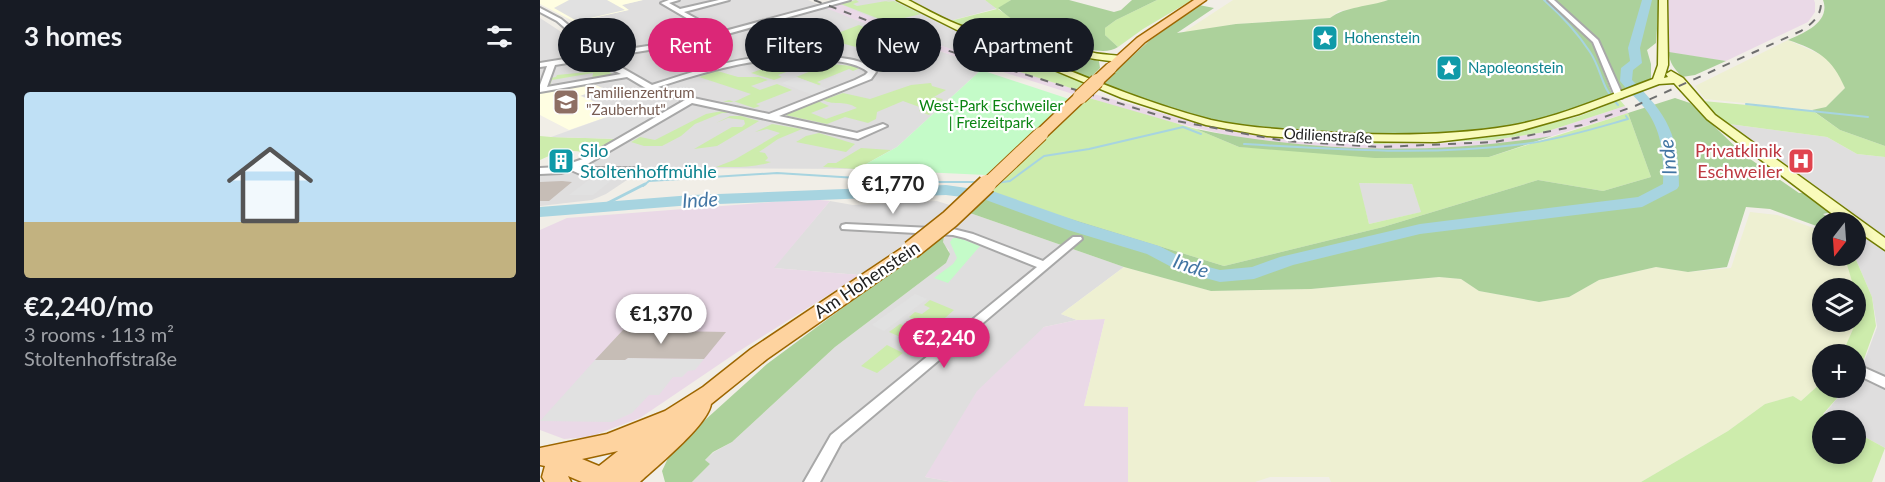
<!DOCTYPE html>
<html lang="en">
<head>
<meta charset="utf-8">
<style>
	:root { --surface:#171b24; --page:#20242c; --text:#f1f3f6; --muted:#9ea1a6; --line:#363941; --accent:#db2777 }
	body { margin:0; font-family:Lato,sans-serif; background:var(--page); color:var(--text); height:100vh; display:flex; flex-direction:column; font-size:22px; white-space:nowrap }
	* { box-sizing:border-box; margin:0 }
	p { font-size:20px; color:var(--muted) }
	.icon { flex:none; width:33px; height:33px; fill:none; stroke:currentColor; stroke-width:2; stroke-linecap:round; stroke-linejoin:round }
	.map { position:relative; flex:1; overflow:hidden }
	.details { display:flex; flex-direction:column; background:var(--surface); width:540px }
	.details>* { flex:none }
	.top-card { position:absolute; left:18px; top:18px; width:570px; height:54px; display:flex; gap:12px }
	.needle { width:39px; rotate:197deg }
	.fabs { position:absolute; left:1272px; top:212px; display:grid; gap:12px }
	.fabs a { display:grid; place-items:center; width:54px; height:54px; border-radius:50%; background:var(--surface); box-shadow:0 3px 9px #0003; font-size:30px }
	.price { position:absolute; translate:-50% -51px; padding:0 14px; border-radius:21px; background:#fff; color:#222; font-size:20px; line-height:39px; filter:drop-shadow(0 2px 3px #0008) }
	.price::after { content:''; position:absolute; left:50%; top:36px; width:18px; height:14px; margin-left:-9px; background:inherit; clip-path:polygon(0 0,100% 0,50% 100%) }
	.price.selected { background:var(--accent); color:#fff }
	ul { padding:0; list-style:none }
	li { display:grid; align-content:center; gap:12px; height:318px; padding:0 24px }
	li+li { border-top:2px solid var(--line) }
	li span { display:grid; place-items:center; height:186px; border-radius:6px; color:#555 }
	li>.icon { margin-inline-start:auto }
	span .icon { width:108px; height:108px; fill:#fffc; stroke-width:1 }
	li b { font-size:26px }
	h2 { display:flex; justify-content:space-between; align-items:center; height:72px; padding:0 24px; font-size:26px }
	.pill { padding:0 21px; border-radius:27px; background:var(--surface); box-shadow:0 3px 9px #0003; font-size:21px; line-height:54px }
	.pill.selected { background:var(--accent); color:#fff }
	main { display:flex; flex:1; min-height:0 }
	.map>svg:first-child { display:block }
	.residential { fill:#dfdede }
	.industrial { fill:#ead9e7 }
	.education { fill:#fffee2 }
	.farmland { fill:#eef0d2 }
	.grass { fill:#cdecac; fill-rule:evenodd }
	.forest { fill:#acd19b }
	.park { fill:#c4fbc8 }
	.parking { fill:#e1e1e1 }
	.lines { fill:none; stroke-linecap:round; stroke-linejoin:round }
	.stream-far1 { stroke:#a7d4e0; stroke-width:2 }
	.stream { stroke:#a7d4e0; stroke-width:3 }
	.river { fill:#a7d4e0; fill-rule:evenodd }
	.building { fill:#c6bdb6 }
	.minor-casing { stroke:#a8a8a8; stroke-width:4 }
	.secondary-casing { stroke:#727d02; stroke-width:3 }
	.primary-casing { stroke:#9d6600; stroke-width:3 }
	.minor { fill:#fff; fill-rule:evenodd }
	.secondary { fill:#f9fbbb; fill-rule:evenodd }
	.primary { fill:#fed39f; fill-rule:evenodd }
	.rail { stroke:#6f6f6f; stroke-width:2; stroke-dasharray:8 8; stroke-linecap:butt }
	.primary-bridge-far2-casing { stroke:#9d6600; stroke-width:14; stroke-linecap:butt }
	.primary-bridge-far1-casing { stroke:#9d6600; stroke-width:16; stroke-linecap:butt }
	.primary-bridge-casing { stroke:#9d6600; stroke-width:21; stroke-linecap:butt }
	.primary-bridge-far2 { stroke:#fed39f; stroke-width:11 }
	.primary-bridge-far1 { stroke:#fed39f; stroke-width:14 }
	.primary-bridge { stroke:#fed39f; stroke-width:18 }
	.labels { text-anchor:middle; stroke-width:4.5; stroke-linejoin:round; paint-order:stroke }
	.far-culture-label { font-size:15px; fill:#0d838f; stroke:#fff; text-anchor:start }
	.far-education-label { font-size:15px; fill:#785e54; stroke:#fff; text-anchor:start }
	.far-park-label { font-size:15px; fill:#098411; stroke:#fff }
	.far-street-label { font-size:15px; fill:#212121; stroke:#fff }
	.culture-label { font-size:18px; fill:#0d838f; stroke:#fff; text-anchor:start }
	.health-label { font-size:18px; fill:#be3a42; stroke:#fff; text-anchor:end }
	.street-label { font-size:18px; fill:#212121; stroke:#fff }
	.water-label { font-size:20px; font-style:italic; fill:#4376a4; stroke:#fff }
</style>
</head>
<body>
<main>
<section class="details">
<h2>3 homes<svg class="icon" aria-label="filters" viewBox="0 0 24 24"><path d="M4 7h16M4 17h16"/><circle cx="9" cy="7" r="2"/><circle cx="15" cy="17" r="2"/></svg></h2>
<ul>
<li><span style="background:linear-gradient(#bfe0f5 70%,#c2b280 0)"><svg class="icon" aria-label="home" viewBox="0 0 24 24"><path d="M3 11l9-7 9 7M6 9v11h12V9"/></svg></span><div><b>€2,240/mo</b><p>3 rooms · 113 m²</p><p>Stoltenhoffstraße</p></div></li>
</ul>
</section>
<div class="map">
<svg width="1345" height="482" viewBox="0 0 1345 482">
	<rect width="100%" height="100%" fill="#f1eee7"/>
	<!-- residential -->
	<path class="residential" d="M103 0H268L361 38 441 65V70L357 147 317 169 105 168 66 194 52 200 0 206V171L35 172 120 121 67 108 40 95 62 88 47 81 0 89V18L26 35 46 30 35 22 88 10 81 5Z
		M289 0H445L458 8 402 23 463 51 445 61 381 39Z
		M1189 124 1287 137 1317 154 1345 157V448L1316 432V420H1294L1284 414 1307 387H1316V376L1321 370 1337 327 1332 297 1314 255 1316 226 1323 225Z
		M818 183 872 184 882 212 829 224Z
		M290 201 313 205 397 201 413 206 380 233 320 275 233 268Z
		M427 212 584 267 521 314 537 320 504 327 385 477 413 482H152L170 464 164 461 174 452 192 442 295 347 406 263 409 250 404 245 401 235Z"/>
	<!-- industrial -->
	<path class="industrial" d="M1125 0H1274L1275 3V12L1268 22 1186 61 1125 52Z
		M300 4 381 39 537 90 533 94 441 65 361 38 286 8Z
		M554 94 660 124 701 132 786 142 895 144 953 140 1005 132 1085 106 1088 113 1012 136 958 145 897 149 845 150 743 144 696 137 614 118 549 98Z
		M271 199 290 201 234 268 320 275 196 353 100 418 49 437 24 439 0 430V230L27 218Z
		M565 319 544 406H588V482H413L385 477 437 391 504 327 537 320Z"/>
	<!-- education -->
	<path class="education" d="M0 0H103L82 5 89 10 35 22 0 4Z
		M51 83 62 88 40 96 81 112 29 130 0 115V92Z"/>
	<!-- farmland -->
	<path class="farmland" d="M693 0H848L831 6 799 11 790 18 696 24 641 34Z
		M1248 40 1286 57 1298 71 1305 88 1286 107 1272 110 1165 99 1155 86Z
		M1210 212 1237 215 1282 231V255H1304L1314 288H1282V321H1316V299L1317 320 1302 354H1282V382L1261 401 1253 396 1225 404 1188 431 1101 482H791L789 477H730L715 482H588V407L544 406 565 319 537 320 521 314 584 267 671 291 771 289 899 277 921 279 939 291 999 302 1029 297 1059 280 1116 267 1148 272 1191 268Z"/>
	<!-- grass -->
	<path class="grass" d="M316 0 319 2 313 4 317 6 352 0 345 2 354 1 381 14 347 22 301 4Z
		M445 0H471L458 9 480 24C447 29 442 36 410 21L457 9Z
		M617 0H652L603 29 578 47 565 35V28L576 20Z
		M319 25 356 42 395 55C380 67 359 70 340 72L339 69 353 66 359 68 372 62 286 39 274 42Z
		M241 59 285 61 276 64 271 63 238 75 242 77 234 80 211 73 236 64 232 62Z
		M52 60 72 74 52 79 53 73 12 80 10 85H16L7 86 10 78 16 77 17 75 48 72 50 61H45Z
		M282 63 322 67 313 71 309 69 277 82 281 84 279 85 256 77 281 67 277 65Z
		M467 68 513 71 544 83 537 90Z
		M174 70 198 77H219L228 80 211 86 220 90 237 84 252 90 216 104 220 106 214 108 196 102H183L189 100 194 102 211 94 159 77 172 72 171 71Z
		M391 83 392 86 406 90 394 97 403 99 389 115 379 111 382 108 363 101 337 112 336 119 328 123 305 117 287 124 245 115 278 101 289 106 271 113 286 119 317 108C305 100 295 106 283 100L303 93 330 99 371 85Z
		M549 98 656 129 699 147 949 157 1088 113 1111 177 1063 191 998 180 843 227 684 266 447 193ZM819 183 872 184 881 212 829 224Z
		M1080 100 1085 106 1005 132 953 140 839 144 773 140 894 142 964 135 1040 116Z
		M1163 101 1273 111 1300 130 1345 146V157L1317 154 1287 137 1189 124 1173 113Z
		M182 111 192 113H182L155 124 141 136 122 146H104L91 142 100 137 115 140 166 114Z
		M190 116H201L219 121 177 146 154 149 192 127H202L205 124 204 120 188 118 176 123Z
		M232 124 262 129 238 139 219 152 225 153 228 158 225 161 231 162C214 168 195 167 176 167L194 160 240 133 227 129 215 132Z
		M279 133 315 144 306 152 256 142 266 136Z
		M0 136 11 137 80 139 57 153 22 150 0 160Z
		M321 148 351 150 317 169 283 167 288 163H296Z
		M1304 255H1314L1332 297 1336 326 1320 370 1316 376V354H1302L1317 320 1316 288H1314Z
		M390 300 414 310 397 325 381 318 396 325 374 343 349 332 360 324 367 327 375 320 369 317 375 312 382 314 390 308 384 305Z
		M347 345 363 353 337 373 321 366Z
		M1282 382V387H1307L1283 414 1294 420H1282V453H1316V432L1345 448 1332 482H1101L1188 431 1225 404 1253 396 1261 401Z"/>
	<!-- forest -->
	<path class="forest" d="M471 0H529L574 12 581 10 592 0H617L576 20 565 28V35L578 47C568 54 549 51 539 44 531 38 528 30 518 26 506 22 494 25 481 23 474 22 464 13 458 8Z
		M848 0H1006L1052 41 1072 94C1052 106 1030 112 1008 118 935 137 861 138 787 134 749 131 711 129 674 121 635 113 598 99 561 85L609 41 659 5 674 8 637 33 696 24 790 18C806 6 829 7 848 0Z
		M1014 0H1119L1116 43 1107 50 1111 64V79L1080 90 1059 41Z
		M1283 0H1345V146L1300 130 1272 110 1286 107 1305 88C1292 58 1278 50 1248 40 1264 33 1291 22 1283 0Z
		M485 29H503L519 37C524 56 542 57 559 61L560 68 548 80 461 42 464 36Z
		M1129 52 1186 61 1155 75 1142 77C1135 69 1129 63 1129 52Z
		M1135 98 1150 103 1203 154 1259 193H1266L1292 212 1283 214 1291 219 1300 218 1305 222H1282V228L1230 209 1206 207 1187 267 1148 272 1116 267 1059 280 1029 297 999 302 939 291 921 279 899 277 771 289 671 291 584 267 427 212 447 193 684 266 843 227 998 180 1063 191 1111 177 1088 113Z
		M656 129C775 153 893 155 1012 136L949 157 835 158 699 147Z
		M401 235 404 236 403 242 410 254 406 263 295 347 192 442 173 452 165 460 170 464 152 482H125L122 471 129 456 144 439 227 364Z"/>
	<!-- park -->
	<path class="park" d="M441 70 529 99 446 175 317 169 357 147Z
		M413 238H419L440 246 408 283 394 278 413 264 417 258 410 242Z"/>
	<!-- parking -->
	<path class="parking" d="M29 0H67L85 10 37 21 14 8Z
		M257 77 290 90 275 96 242 83Z
		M81 112 113 119 80 139 11 137Z
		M50 179H73L53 195H29Z
		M375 294 387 299 344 331 332 325Z
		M88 358 164 359 155 370 148 371 142 377H133L119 395H109L92 413 72 422 0 421 55 360H85Z"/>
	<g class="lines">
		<!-- stream-far1 -->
		<path class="stream-far1" d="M1004 0C1022 16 1037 32 1050 52 1062 70 1061 88 1078 105
			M1206 104 1328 117
			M704 144C800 150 895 156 991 143 1024 138 1056 128 1088 119L1086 116
			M456 183 470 181 504 156 549 149 643 127 661 134
			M103 186 109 181 237 173 381 182H440
			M380 186 381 182"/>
		<!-- stream -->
		<path class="stream" d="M379 190 380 184
			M62 206 105 184"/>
		<!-- river -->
		<path class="river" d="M1102 0H1112L1100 48 1102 63 1093 70 1092 80C1128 115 1139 136 1139 186L1137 189 1102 207 880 234 753 265 714 279 680 282 639 271 607 254 528 230 446 200 406 195 152 205 0 217V207L152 195 406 185 455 192 540 222 619 246 653 263 680 270 712 267 740 257 880 224 1098 197 1123 184C1124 155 1122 129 1103 106 1095 97 1087 90 1080 81L1081 68 1090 61 1088 48Z"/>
	</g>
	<!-- building -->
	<path class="building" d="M22 181 32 182 9 201H0V182Z
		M83 330 186 332 164 359 88 358 85 360H55Z"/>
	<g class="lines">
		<!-- minor casing -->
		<g class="minor-casing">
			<path id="minor" d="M129 0H139L129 3 140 9 179 0H189L144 12 181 32 300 0H310L162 41 139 45V54L169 59 171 60 167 62 134 57 133 46 66 57 77 65 112 85C178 63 223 50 293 57 308 59 325 60 336 72L331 79 239 116 317 133 343 124 347 126 318 139 152 103 49 163 39 167 42 168H100L103 169 105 171 103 173 40 174 31 170 21 173 0 174V168L20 167 43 159 145 100 109 90 87 77 0 92V85L7 66 0 67V63L55 54 17 21 0 12V8L21 19 62 53 160 38 174 34 121 3ZM59 58 71 69 81 74 7 87 15 65ZM247 58C268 59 312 58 328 72L325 75 315 80 229 114 153 98 118 87C161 73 202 61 247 58Z
				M1008 0H1014L1058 40 1083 96 1082 98H1076L1075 96 1053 42Z
				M306 224 413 229 433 234 503 261 533 237H541L542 239 301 443 280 482H264L291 435 497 267 425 238 413 235 302 229 301 227 302 225Z
				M1325 368 1345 377V388L1320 376 1318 373 1320 370Z"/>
		</g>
		<!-- secondary casing -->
		<g class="secondary-casing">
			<path id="secondary" d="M357 0H368C388 10 431 36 453 31 472 26 487 19 507 24 525 28 523 36 536 45 548 55 565 54 580 56L585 59 580 62C565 60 548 60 534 52 526 48 524 41 518 35 504 22 479 27 463 33L466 35 461 38 423 33Z
				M1119 0H1127L1128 65 1124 78 1128 77 1126 74 1131 71 1143 78 1175 115 1345 238V250L1316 230V222H1303L1167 119 1134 83 1119 84 1039 114 972 133 896 142 797 141 727 136 666 125 582 98 449 43 457 41C527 69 598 101 671 120 702 127 735 129 766 131 834 136 903 137 970 126 1020 117 1067 96 1113 79L1118 65Z"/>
		</g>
		<!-- primary casing -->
		<g class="primary-casing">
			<path id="primary" d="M654 0H666L605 42 575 71H567L565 68 567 65 597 38Z
				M540 93 547 97 545 100 506 137H496L494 134 496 131 535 94Z
				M371 245 377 246 380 250 377 254 227 359 171 404C168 425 116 467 100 482H42L28 476 31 482H5L2 477 5 466 0 465V448L67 434 125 411 163 387 211 349 365 246ZM78 451 59 466 42 459Z"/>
		</g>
		<!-- minor -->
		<use href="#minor" class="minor"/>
		<!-- secondary -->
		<use href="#secondary" class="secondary"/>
		<!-- primary -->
		<use href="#primary" class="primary"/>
		<!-- rail -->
		<path class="rail" d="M274 0 396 47 637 121 744 141 841 147 955 142 1042 125 1095 106 1261 31C1273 23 1282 16 1281 0"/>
		<!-- primary-bridge-far2 casing -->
		<g class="primary-bridge-far2-casing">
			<path id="primary-bridge-far2" d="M556 82 571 68"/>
		</g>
		<!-- primary-bridge-far1 casing -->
		<g class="primary-bridge-far1-casing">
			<path id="primary-bridge-far1" d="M540 97 557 81
				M446 186 501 134"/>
		</g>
		<!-- primary-bridge casing -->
		<g class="primary-bridge-casing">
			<path id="primary-bridge" d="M371 250 410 219 447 184"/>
		</g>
		<!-- primary-bridge-far2 -->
		<use href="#primary-bridge-far2" class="primary-bridge-far2"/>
		<!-- primary-bridge-far1 -->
		<use href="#primary-bridge-far1" class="primary-bridge-far1"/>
		<!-- primary-bridge -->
		<use href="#primary-bridge" class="primary-bridge"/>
	</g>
	<!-- icons -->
	<defs>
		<g id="sight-square" transform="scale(1.35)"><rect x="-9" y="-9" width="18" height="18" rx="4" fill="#0f9aa8" stroke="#fff"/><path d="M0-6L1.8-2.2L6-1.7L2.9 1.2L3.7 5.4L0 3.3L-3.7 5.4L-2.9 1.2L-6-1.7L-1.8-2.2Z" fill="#fff"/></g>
		<g id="school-square" transform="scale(1.35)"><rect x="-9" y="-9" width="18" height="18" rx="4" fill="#8d6e63" stroke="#fff"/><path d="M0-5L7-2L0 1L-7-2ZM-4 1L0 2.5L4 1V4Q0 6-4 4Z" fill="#fff"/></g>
		<g id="building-square" transform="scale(1.35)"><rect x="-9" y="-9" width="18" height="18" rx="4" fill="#0f9aa8" stroke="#fff"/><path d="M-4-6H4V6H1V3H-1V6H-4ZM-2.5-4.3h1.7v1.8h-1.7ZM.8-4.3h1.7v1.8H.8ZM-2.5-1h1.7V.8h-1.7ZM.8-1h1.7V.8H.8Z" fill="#fff"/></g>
		<g id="hospital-square" transform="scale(1.35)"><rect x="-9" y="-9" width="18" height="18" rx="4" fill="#e0444e" stroke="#fff"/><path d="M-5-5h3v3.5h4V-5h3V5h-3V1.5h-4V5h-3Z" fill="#fff"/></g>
	</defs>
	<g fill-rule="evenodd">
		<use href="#sight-square" x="785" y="38"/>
		<use href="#sight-square" x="909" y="68"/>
		<use href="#school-square" x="26" y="102"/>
		<use href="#building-square" x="21" y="161"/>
		<use href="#hospital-square" x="1261" y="161"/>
	</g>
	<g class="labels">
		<!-- far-culture labels -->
		<g class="far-culture-label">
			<text x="804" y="43">Hohenstein</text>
			<text x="928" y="73">Napoleonstein</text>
		</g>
		<!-- far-education labels -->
		<g class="far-education-label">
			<text x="46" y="98">Familienzentrum<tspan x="46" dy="17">"Zauberhut"</tspan></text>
		</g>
		<!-- far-park labels -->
		<g class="far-park-label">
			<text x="451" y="111">West-Park Eschweiler<tspan x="451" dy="17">| Freizeitpark</tspan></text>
		</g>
		<!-- far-street labels -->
		<g class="far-street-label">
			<text transform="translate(788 136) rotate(3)" y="5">Odilienstraße</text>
		</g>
		<!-- culture labels -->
		<g class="culture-label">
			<text x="40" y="157">Silo<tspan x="40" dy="21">Stoltenhoffmühle</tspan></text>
		</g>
		<!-- health labels -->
		<g class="health-label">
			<text x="1242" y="157">Privatklinik<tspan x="1242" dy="21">Eschweiler</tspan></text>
		</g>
		<!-- street labels -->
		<g class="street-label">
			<text transform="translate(327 280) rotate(-34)" y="6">Am Hohenstein</text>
		</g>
		<!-- water labels -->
		<g class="water-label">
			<text transform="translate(1128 157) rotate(-96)" y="7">Inde</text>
			<text transform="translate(160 200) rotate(-3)" y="7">Inde</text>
			<text transform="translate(651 266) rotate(19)" y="7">Inde</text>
		</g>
	</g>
</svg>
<div class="fabs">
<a><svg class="needle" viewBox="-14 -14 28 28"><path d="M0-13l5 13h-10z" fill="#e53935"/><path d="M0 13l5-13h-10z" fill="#9ea1a6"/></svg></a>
<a><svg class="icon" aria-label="layers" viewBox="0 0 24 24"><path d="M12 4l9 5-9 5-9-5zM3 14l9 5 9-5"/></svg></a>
<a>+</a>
<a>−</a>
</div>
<b class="price" style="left:353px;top:215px">€1,770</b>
<b class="price" style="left:121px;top:345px">€1,370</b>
<b class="price selected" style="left:404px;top:369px">€2,240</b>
<div class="top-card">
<a class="pill">Buy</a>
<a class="pill selected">Rent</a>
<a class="pill">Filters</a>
<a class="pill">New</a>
<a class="pill">Apartment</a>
</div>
</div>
</main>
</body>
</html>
